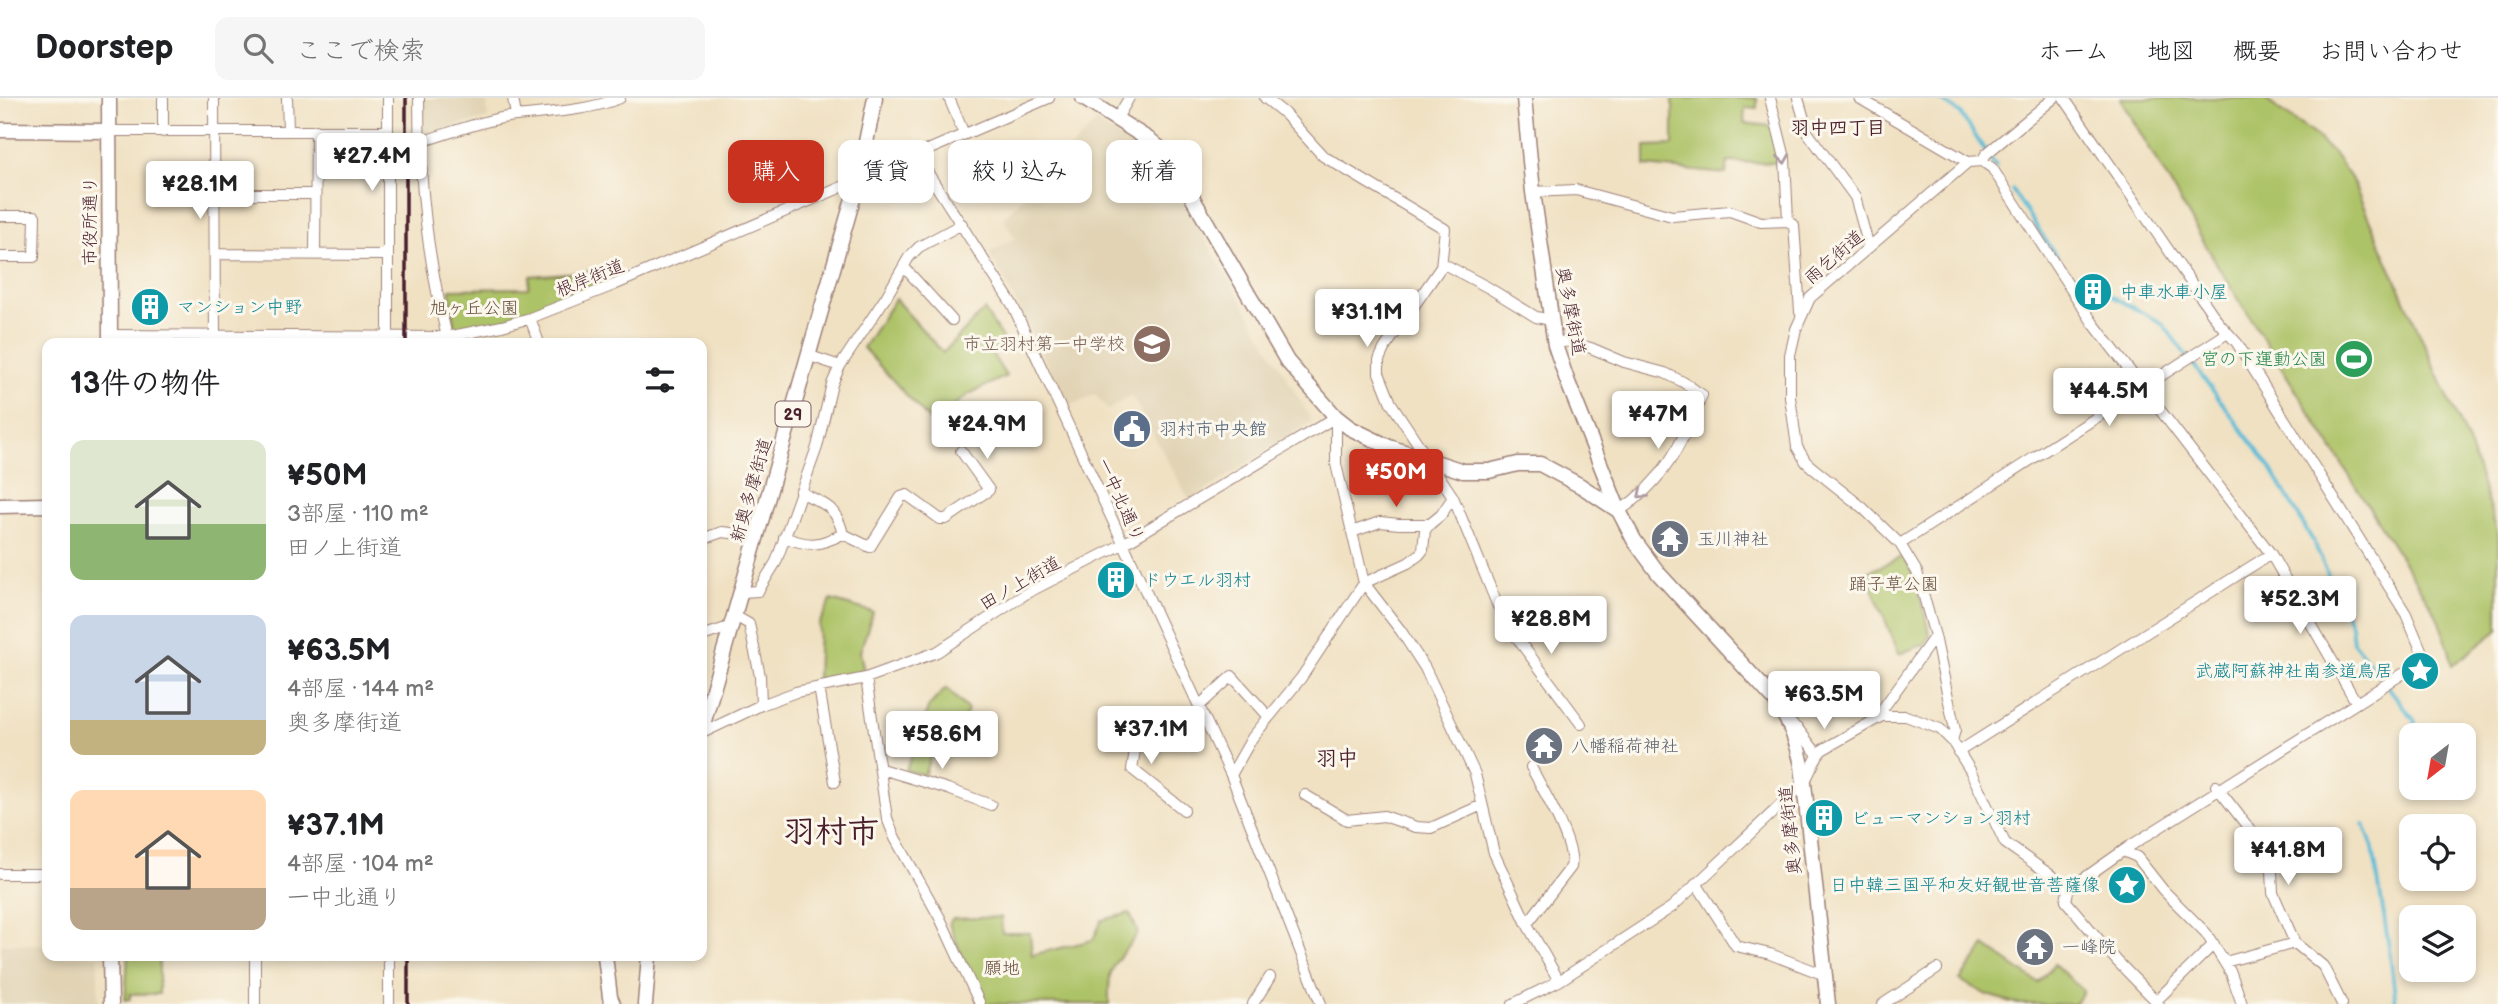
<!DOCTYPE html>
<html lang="ja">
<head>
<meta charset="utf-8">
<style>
	:root { --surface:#fff; --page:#f6f6f6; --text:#202124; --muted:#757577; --line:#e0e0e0; --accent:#c8321e }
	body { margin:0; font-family:"Balsamiq Sans","Klee One",sans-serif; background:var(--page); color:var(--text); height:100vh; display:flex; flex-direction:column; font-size:26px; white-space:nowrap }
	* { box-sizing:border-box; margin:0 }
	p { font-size:23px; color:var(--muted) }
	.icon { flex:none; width:38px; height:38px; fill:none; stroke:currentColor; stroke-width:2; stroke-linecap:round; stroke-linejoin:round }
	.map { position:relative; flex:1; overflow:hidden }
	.panel { position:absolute; left:42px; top:240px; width:665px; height:623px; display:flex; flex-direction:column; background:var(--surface); border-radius:14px; box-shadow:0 4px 10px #0003 }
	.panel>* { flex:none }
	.hud { position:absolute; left:728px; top:42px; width:665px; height:63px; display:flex; gap:14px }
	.needle { width:46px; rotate:211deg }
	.tools { position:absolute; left:2399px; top:625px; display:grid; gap:14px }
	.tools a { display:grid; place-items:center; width:77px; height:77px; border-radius:14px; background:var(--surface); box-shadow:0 4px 10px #0003; font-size:35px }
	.price { position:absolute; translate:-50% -60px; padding:0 16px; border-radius:7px; background:#fff; color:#222; font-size:23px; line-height:46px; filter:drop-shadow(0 2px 4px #0008) }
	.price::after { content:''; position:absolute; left:50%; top:42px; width:21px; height:16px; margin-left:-10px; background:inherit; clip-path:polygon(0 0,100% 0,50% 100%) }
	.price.on { background:var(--accent); color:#fff }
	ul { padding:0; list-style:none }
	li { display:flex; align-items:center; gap:21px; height:175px; padding:0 28px }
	li span { display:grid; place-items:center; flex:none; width:196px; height:140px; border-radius:14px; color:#555 }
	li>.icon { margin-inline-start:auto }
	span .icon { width:84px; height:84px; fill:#fffc; stroke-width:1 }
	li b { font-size:30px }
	h2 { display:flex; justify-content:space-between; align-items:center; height:84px; padding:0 28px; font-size:30px }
	.pill { padding:0 24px; border-radius:14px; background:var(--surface); box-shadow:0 4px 10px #0003; font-size:24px; line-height:63px }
	.pill.on { background:var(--accent); color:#fff }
	header { display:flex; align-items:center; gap:42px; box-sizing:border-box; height:98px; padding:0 35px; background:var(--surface); border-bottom:2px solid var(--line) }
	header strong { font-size:33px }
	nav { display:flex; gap:38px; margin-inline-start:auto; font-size:24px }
	.search { width:490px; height:63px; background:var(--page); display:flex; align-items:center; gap:18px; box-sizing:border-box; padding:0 24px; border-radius:14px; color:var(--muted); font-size:26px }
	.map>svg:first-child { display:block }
	.built { fill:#e1d3b4 }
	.green { fill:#adc368; stroke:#7c714a; stroke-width:2 }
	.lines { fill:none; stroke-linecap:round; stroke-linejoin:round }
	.stream { stroke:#59bbd7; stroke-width:3.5 }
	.street-casing { stroke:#9d8077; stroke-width:12 }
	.secondary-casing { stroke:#9d8077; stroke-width:17 }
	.primary-casing { stroke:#9d8077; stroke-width:17 }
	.street { stroke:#fff; stroke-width:10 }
	.secondary { stroke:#fff; stroke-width:14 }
	.primary { stroke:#fff; stroke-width:14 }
	.rail { stroke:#4a1f2b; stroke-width:3.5 }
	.oneway { stroke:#ae9aa0 }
	.labels { text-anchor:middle; stroke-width:6; stroke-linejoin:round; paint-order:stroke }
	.shield { fill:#fbf7ec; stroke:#7f6065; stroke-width:2 }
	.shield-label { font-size:16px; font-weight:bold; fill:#4a1f2b }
	.street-label { font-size:18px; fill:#4a1f2b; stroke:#fbf7ec }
	.culture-label { font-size:18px; fill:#0d838f; stroke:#fbf7ec; text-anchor:start }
	.park-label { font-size:18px; fill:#68503d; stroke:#fbf7ec }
	.education-label { font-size:18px; fill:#785e54; stroke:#fbf7ec; text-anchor:end }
	.leisure-label { font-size:18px; fill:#27864d; stroke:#fbf7ec; text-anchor:end }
	.service-label { font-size:18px; fill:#4e5e75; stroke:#fbf7ec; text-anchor:start }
	.worship-label { font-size:18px; fill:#5b616d; stroke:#fbf7ec; text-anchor:start }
	.neighbourhood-label { font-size:19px; font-weight:bold; fill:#4a1f2b; stroke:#fbf7ec }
	.quarter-label { font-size:21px; font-weight:bold; fill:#4a1f2b; stroke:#fbf7ec }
	.town-label { font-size:32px; font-weight:bold; fill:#4a1f2b; stroke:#fbf7ec }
</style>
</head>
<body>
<header>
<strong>Doorstep</strong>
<div class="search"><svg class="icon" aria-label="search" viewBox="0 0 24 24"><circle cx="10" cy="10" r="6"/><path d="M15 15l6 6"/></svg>ここで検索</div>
<nav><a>ホーム</a><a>地図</a><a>概要</a><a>お問い合わせ</a></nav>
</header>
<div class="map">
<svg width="2498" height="906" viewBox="0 0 2498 906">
	<rect width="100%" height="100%" fill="#fbf7ec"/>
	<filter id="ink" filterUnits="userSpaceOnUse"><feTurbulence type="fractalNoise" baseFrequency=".0143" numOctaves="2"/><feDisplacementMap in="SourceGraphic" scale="14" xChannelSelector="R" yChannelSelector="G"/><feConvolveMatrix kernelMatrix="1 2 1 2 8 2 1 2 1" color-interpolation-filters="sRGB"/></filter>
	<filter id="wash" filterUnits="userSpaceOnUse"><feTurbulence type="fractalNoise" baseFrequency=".00686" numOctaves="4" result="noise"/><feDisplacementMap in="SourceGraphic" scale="28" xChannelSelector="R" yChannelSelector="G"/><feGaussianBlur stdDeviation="1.57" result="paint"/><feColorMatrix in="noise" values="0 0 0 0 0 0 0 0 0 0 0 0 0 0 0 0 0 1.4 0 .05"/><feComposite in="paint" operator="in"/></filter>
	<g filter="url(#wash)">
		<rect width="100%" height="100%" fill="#f0e1c3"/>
		<!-- built -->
		<path class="built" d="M424 0H487L488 20 428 36 424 33Z
			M1096 24 1160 64 1312 323 1190 403 1131 297 1108 312 1095 296 1068 309 1012 196 989 155 1015 140 1003 120Z
			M1 846H47V858H98V906H1Z"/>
		<!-- green -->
		<path class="green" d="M1673 0H1757V10L1745 9 1744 25 1770 28 1781 65 1728 64 1726 76 1645 68V48L1673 47Z
			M2120 0H2263L2312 35 2333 55 2351 80 2470 349 2498 436V532L2452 568 2449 551 2436 516 2221 173Z
			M615 171 617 183 529 216 461 234 454 227 450 191 528 190 530 178Z
			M895 201 943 255 984 212 1006 246 992 256 1006 278 969 296 932 325 863 250Z
			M1903 458 1915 479 1930 537 1925 546 1899 556 1866 475Z
			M831 502 873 514 860 554 864 574 817 582 819 526Z
			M946 590 968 612 955 642 939 636 924 677 906 672 929 608Z
			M1130 815 1138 835C1114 869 1108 861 1109 906H982L949 826 952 821 1001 819 1002 835H1030L1032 857 1093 842 1102 822Z
			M1985 848 2038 885 2054 866 2084 893 2074 906H2018L1987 897 1960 882Z
			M128 858H159V896H130V901L125 902Z"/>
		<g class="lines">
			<!-- stream -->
			<path class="stream" d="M1937 0 1960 15 1996 69
				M2012 92 2067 174 2162 225 2270 369 2313 443 2351 527 2353 544 2415 623 2414 632 2409 642
				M2364 726 2373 750 2390 856 2396 906"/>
		</g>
	</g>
	<g filter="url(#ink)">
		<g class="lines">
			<!-- street casing -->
			<g class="street-casing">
				<path id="street" d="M214 0 215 245
					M287 0 288 32
					M388 0V245
					M419 0C419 85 427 157 447 239
					M513 0 516 18
					M949 0 964 36
					M1265 0 1284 15 1323 58 1445 131 1441 169 1384 251 1379 262V275L1391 305 1453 399 1497 506 1517 540 1581 626
					M1770 0 1785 60 1788 123
					M1798 0 1808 35 1855 99 1869 149
					M1859 0 1968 64 1982 63 1986 56 2054 0
					M1116 22 1129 0
					M108 33H388
					M163 34V0
					M420 44C448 36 479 23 508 19 545 14 585 14 620 0
					M917 58 1012 206 1231 677 1321 906
					M1982 63 1992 70 2093 225 2271 456 2356 604
					M1533 94 1576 92 1672 118 1730 113 1761 124 1788 123
					M216 96H314
					M0 118H35L34 159H0
					M1788 123 1794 127 1800 214
					M315 155 316 32
					M215 156 387 157
					M1442 165 1489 190 1536 219 1551 222
					M904 169 952 222
					M530 220 539 245
					M110 237 447 239 502 228 530 220 614 187 1049 0
					M1555 247 1565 243 1591 250 1624 264 1665 275 1683 284 1702 297C1682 346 1664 384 1619 413
					M810 258 840 268
					M1336 319V366L1364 485 1401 533 1425 570 1475 676 1494 755 1527 826 1559 883
					M800 394C825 406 836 408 843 436
					M1352 434 1380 424 1399 426H1430L1441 417 1453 399
					M784 439C810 449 818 448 843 436L870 449 901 399 907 397 940 421H946L989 392 961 353
					M702 441 722 434 758 438
					M1900 446 2226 236
					M742 494 758 493 776 464 817 349 832 286 840 268 886 199 909 159 919 149 962 126
					M735 518 749 526 760 578 761 607
					M702 538 732 528
					M866 580 887 720 895 740 940 820 980 906
					M819 589 835 684
					M1199 608 1232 578 1269 619
					M1882 618 1884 609 1935 538
					M1130 624 1137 640 1132 671 1184 712
					M1790 625 1798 631 1818 657
					M702 635 761 607 796 594 866 580 937 554 1027 495 1123 446 1336 319
					M1952 643 1955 632 1935 538 1917 474 1900 446 1863 410 1814 371 1806 364 1797 349 1790 299V257L1796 231 1810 200 1968 64
					M1958 654 2271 456
					M881 671 948 691 991 707
					M1231 677 1252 640 1301 580 1364 485 1408 465 1419 457 1423 452 1425 432 1430 426
					M2216 688 2255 738 2272 772 2273 795 2295 845 2323 868 2342 906
					M1305 697 1347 722 1384 718 1416 729 1431 730 1482 707
					M2125 754 2137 759 2163 792 2206 835 2231 875 2242 906
					M0 776H47
					M1696 785 1736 848 1770 856 1825 877
					M2069 788 2066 803 2117 863 2159 906
					M1527 826 1571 769C1576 747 1542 690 1531 669
					M255 858V906
					M2225 864 2295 845
					M2156 903 2214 846
					M389 906V858
					M1253 906 1270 879
					M1513 906 1559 883 1672 809 1804 685 1818 657 1822 652 1882 618H1906L1940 631 1952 643 1970 672 2005 745 2059 783 2073 788 2130 748 2423 563 2422 554 2406 516 2237 245 2218 224 2064 0
					M1883 906 1937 871"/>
			</g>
			<!-- secondary casing -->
			<g class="secondary-casing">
				<path id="secondary" d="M109 0 110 245
					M1083 0 1151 43 1163 53 1174 68 1287 263 1336 319 1350 330 1389 349 1463 373H1489L1518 366H1540L1581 388 1619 413
					M0 32 108 33
					M447 239 448 245
					M0 408 47 407
					M110 858 111 906
					M605 858 610 899 613 906"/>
			</g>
			<!-- primary casing -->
			<g class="primary-casing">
				<path id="primary" d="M1524 0 1533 94 1555 247 1567 282 1619 413 1634 442 1659 476 1774 601C1789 621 1797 643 1802 667L1828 906
					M702 630 858 83 875 0
					M645 906 649 858"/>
			</g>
			<!-- street -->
			<use href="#street" class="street"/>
			<!-- secondary -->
			<use href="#secondary" class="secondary"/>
			<!-- primary -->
			<use href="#primary" class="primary"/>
			<!-- rail -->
			<path class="rail" d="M406 0V245
				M408 858V906"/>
		</g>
		<!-- one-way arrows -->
		<defs><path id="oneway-chevron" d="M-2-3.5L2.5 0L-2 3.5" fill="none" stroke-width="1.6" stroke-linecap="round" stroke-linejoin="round" transform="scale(1.75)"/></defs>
		<g class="oneway">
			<use href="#oneway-chevron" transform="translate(1784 61) rotate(81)"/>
			<use href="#oneway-chevron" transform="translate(1642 396) rotate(140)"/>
		</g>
	</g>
	<!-- icons -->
	<defs>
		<g id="building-disc" transform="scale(2.0125)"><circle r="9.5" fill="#0f9aa8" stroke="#fbf7ec"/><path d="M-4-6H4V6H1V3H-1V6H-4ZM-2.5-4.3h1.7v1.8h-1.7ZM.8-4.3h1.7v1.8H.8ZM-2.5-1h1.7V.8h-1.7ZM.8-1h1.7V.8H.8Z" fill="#fff"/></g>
		<g id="school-disc" transform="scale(2.0125)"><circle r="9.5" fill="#8d6e63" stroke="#fbf7ec"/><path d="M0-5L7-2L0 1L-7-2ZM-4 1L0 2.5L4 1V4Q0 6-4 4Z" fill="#fff"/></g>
		<g id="stadium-disc" transform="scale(2.0125)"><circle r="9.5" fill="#2e9e5b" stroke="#fbf7ec"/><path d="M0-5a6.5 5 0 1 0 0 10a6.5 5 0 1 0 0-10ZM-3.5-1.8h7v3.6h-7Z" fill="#fff"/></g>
		<g id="civic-disc" transform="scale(2.0125)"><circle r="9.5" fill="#5c6f8a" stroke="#fbf7ec"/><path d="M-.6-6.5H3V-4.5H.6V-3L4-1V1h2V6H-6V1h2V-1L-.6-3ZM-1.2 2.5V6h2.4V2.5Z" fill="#fff"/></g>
		<g id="temple-disc" transform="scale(2.0125)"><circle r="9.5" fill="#6b7280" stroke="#fbf7ec"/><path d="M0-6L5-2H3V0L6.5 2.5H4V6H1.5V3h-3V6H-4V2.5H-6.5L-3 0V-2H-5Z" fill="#fff"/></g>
		<g id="sight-disc" transform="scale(2.0125)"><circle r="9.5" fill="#0f9aa8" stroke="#fbf7ec"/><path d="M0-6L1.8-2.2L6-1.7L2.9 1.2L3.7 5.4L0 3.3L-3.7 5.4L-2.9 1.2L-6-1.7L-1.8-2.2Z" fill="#fff"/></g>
	</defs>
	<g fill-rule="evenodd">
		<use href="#building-disc" x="2093" y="194"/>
		<use href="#building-disc" x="150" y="209"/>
		<use href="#school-disc" x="1152" y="246"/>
		<use href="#stadium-disc" x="2354" y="261"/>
		<use href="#civic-disc" x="1132" y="331"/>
		<use href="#temple-disc" x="1670" y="441"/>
		<use href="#building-disc" x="1116" y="482"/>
		<use href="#sight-disc" x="2420" y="573"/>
		<use href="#temple-disc" x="1544" y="648"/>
		<use href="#building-disc" x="1824" y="720"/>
		<use href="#sight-disc" x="2127" y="787"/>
		<use href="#temple-disc" x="2035" y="849"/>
	</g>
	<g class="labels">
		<!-- shield labels -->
		<rect class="shield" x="775.5" y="303.5" width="35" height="25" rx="5"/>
		<g class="shield-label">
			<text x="793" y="322">29</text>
		</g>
		<!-- street labels -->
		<g class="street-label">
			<text transform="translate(90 123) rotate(-90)" y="6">市役所通り</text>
			<text transform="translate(1834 159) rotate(-41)" y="6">雨乞街道</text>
			<text transform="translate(590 180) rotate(-22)" y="6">根岸街道</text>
			<text transform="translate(1571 213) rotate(79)" y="6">奥多摩街道</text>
			<text transform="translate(751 392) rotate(-74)" y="6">新奥多摩街道</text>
			<text transform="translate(1121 402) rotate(66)" y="6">一中北通り</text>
			<text transform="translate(1020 485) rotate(-30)" y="6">田ノ上街道</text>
			<text transform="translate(1790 732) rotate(-96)" y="6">奥多摩街道</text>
		</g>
		<!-- culture labels -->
		<g class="culture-label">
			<text x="2120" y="200">中車水車小屋</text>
			<text x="177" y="215">マンション中野</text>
			<text x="1143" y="488">ドウエル羽村</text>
			<text x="2393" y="579" text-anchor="end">武蔵阿蘇神社南参道鳥居</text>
			<text x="1851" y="726">ビューマンション羽村</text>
			<text x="2100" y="793" text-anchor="end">日中韓三国平和友好観世音菩薩像</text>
		</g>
		<!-- park labels -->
		<g class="park-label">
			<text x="474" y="216">旭ヶ丘公園</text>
			<text x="1894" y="492">踊子草公園</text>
			<text x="1002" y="876">願地</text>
		</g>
		<!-- education labels -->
		<g class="education-label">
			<text x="1125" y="252">市立羽村第一中学校</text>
		</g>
		<!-- leisure labels -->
		<g class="leisure-label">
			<text x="2327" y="267">宮の下運動公園</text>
		</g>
		<!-- service labels -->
		<g class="service-label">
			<text x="1159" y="337">羽村市中央館</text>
		</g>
		<!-- worship labels -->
		<g class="worship-label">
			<text x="1697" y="447">玉川神社</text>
			<text x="1571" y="654">八幡稲荷神社</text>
			<text x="2062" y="855">一峰院</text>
		</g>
		<!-- neighbourhood labels -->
		<g class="neighbourhood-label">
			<text x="1838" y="36">羽中四丁目</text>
		</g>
		<!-- quarter labels -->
		<g class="quarter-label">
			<text x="1337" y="667">羽中</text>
		</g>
		<!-- town labels -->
		<g class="town-label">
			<text x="831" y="744">羽村市</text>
		</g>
	</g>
</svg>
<div class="tools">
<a><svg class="needle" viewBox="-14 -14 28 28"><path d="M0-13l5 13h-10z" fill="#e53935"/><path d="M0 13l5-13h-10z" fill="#757577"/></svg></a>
<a><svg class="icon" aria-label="locate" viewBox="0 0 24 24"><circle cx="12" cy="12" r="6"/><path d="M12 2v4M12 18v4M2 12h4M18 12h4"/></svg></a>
<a><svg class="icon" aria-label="layers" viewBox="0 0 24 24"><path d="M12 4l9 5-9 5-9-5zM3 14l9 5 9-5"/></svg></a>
</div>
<b class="price" style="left:372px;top:95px">¥27.4M</b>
<b class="price" style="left:200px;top:123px">¥28.1M</b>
<b class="price" style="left:1367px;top:251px">¥31.1M</b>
<b class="price" style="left:2109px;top:330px">¥44.5M</b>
<b class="price" style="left:1658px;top:353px">¥47M</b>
<b class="price" style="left:987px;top:363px">¥24.9M</b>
<b class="price on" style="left:1396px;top:411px">¥50M</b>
<b class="price" style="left:2300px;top:538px">¥52.3M</b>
<b class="price" style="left:1551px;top:558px">¥28.8M</b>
<b class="price" style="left:1824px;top:633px">¥63.5M</b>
<b class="price" style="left:1151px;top:668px">¥37.1M</b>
<b class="price" style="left:942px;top:673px">¥58.6M</b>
<b class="price" style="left:2288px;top:789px">¥41.8M</b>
<div class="hud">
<a class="pill on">購入</a>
<a class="pill">賃貸</a>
<a class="pill">絞り込み</a>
<a class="pill">新着</a>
</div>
<section class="panel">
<h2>13件の物件<svg class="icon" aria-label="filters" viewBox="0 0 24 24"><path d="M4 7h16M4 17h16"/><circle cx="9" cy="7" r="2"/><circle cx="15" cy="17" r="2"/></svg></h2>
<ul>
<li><span style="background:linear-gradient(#dfe7d0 60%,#8fb573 0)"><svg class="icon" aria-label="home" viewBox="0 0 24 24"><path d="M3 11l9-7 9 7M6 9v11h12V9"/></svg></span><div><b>¥50M</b><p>3部屋 · 110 m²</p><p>田ノ上街道</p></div></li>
<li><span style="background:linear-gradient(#c9d6e8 75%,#c2b280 0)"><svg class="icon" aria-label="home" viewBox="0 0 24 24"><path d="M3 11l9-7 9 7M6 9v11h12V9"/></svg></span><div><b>¥63.5M</b><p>4部屋 · 144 m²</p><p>奥多摩街道</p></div></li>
<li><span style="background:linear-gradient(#ffd9b3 70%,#b9a48a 0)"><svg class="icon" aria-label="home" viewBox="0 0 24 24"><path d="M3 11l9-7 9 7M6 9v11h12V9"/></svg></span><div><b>¥37.1M</b><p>4部屋 · 104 m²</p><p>一中北通り</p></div></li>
</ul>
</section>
</div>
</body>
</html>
